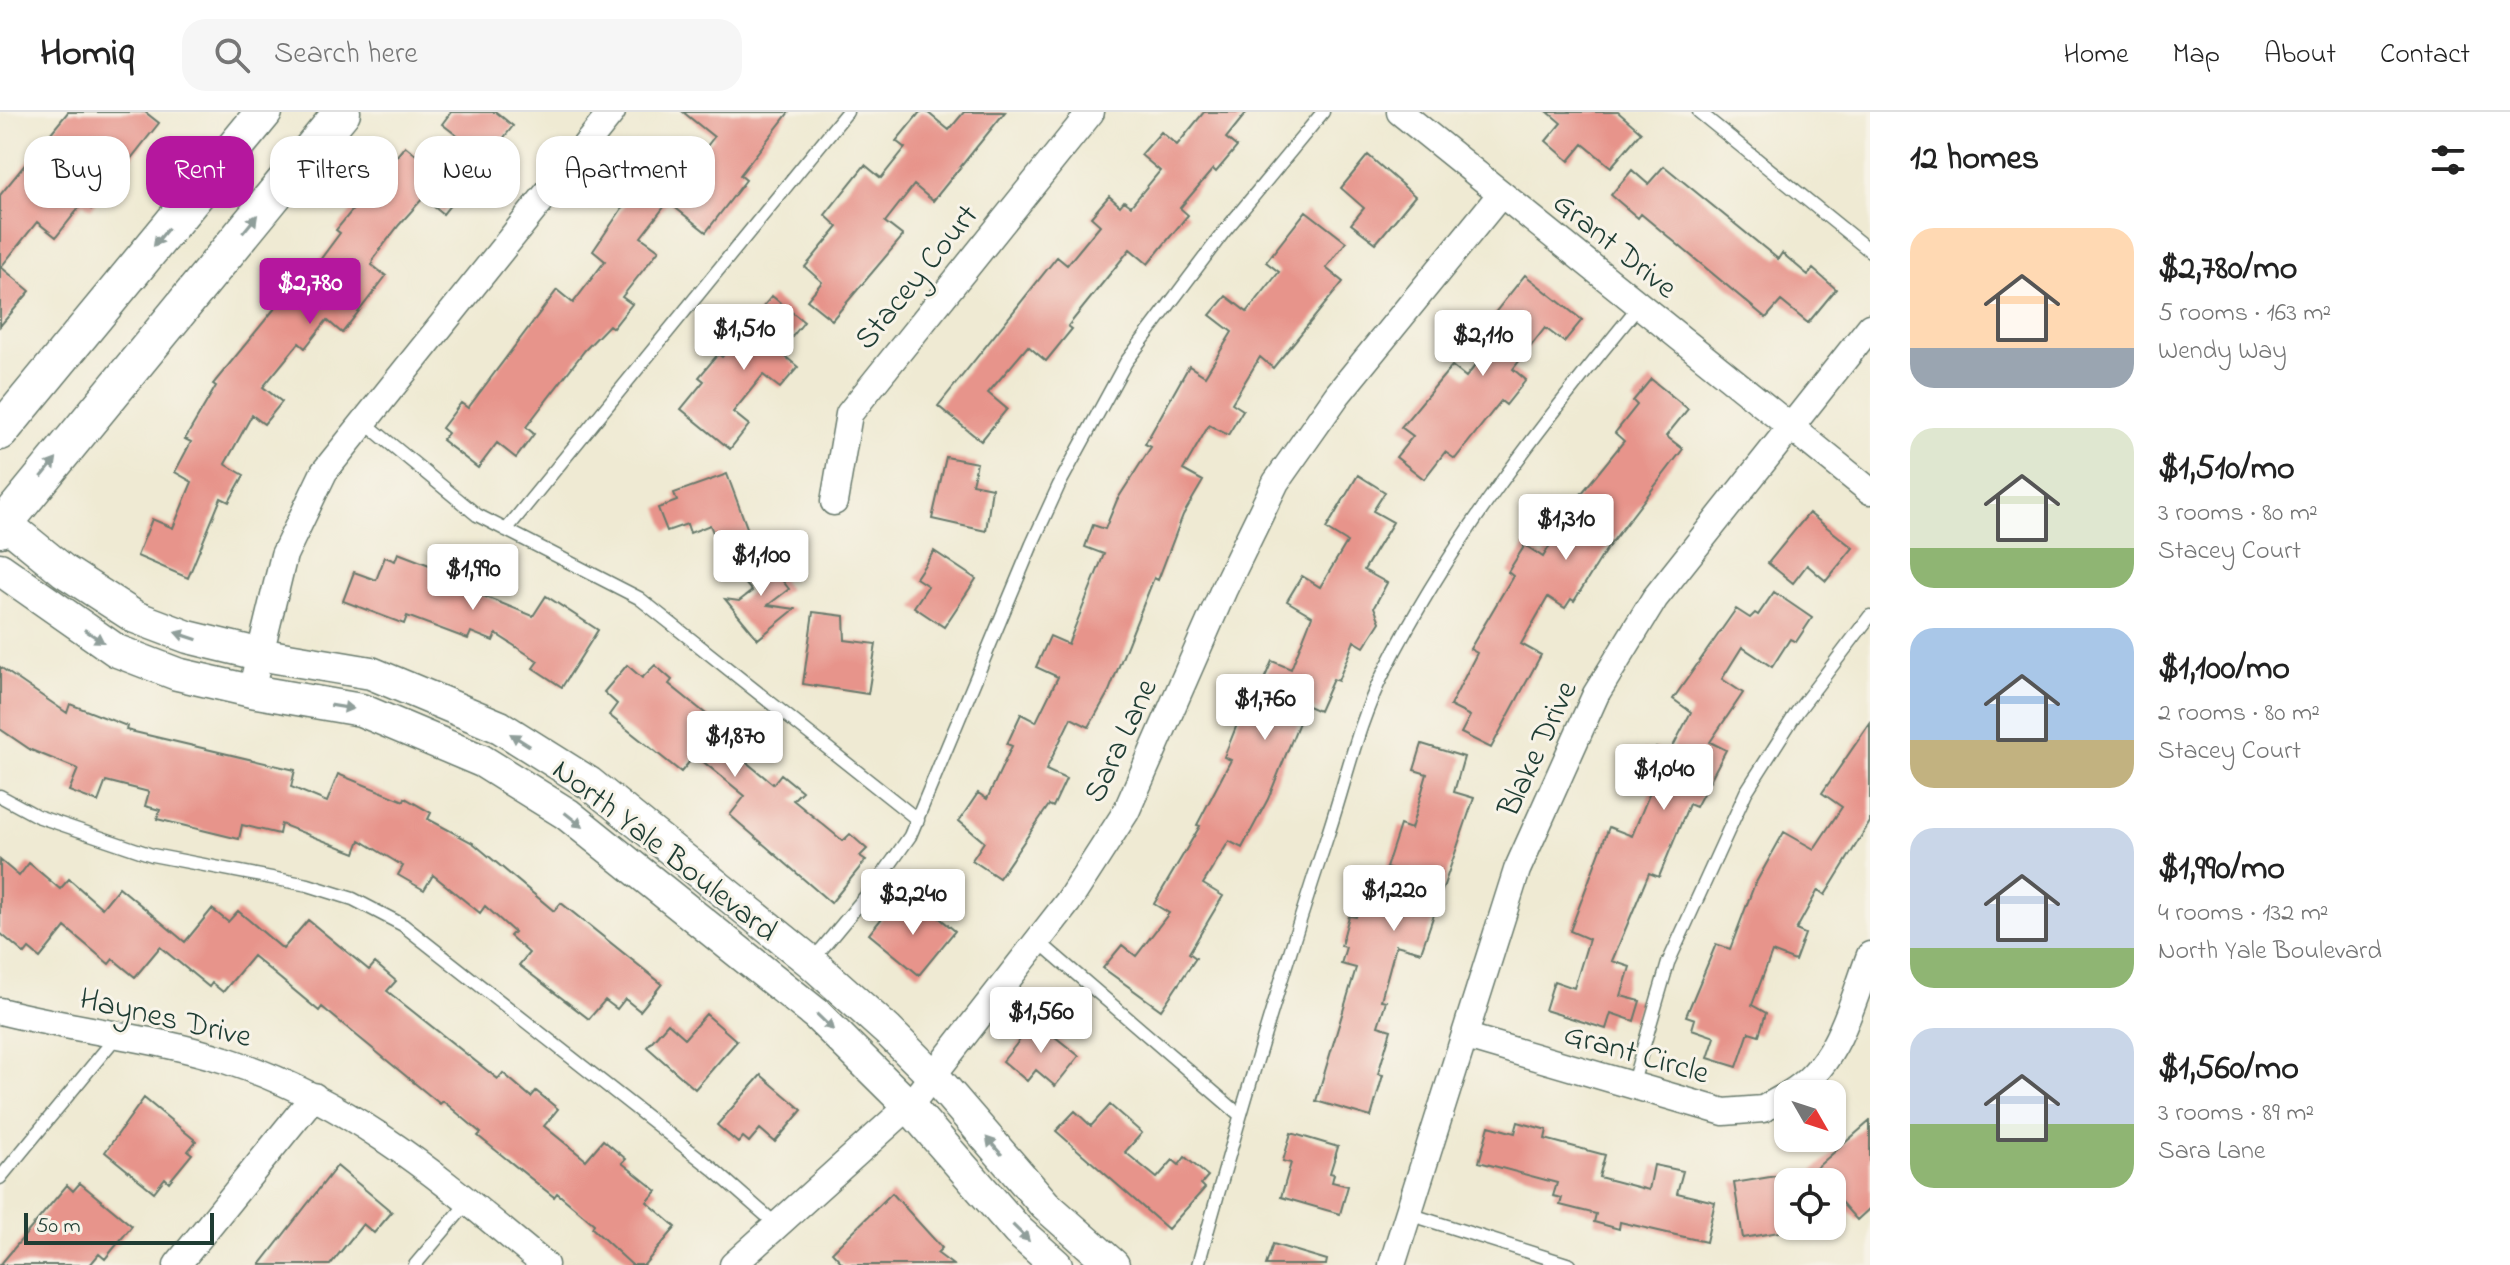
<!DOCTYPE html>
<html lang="en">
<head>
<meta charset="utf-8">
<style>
	:root { --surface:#fff; --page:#f6f6f6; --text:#222; --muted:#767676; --line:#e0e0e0; --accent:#b5179e }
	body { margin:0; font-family:"Indie Flower",sans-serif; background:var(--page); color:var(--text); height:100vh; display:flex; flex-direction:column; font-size:30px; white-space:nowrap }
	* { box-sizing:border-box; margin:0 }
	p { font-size:26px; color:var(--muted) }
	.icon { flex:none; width:44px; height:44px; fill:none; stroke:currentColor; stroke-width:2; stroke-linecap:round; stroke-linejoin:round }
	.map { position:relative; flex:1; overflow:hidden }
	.sheet { display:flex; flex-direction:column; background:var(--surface); width:640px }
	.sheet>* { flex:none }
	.guide { position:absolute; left:24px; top:24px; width:760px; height:72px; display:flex; gap:16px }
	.needle { width:52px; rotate:129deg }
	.controls { position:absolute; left:1774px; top:968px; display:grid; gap:16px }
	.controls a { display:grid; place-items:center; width:72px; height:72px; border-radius:16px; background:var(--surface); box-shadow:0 2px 6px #0004; font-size:40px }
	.scale { position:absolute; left:24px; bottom:20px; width:190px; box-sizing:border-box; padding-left:8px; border:4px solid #1f3d34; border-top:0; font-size:22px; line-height:28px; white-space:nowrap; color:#1f3d34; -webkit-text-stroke:6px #f7f3e8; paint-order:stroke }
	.price { position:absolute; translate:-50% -68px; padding:0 18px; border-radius:8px; background:#fff; color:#222; font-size:26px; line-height:52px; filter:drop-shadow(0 2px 4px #0008) }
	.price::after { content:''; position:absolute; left:50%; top:48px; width:24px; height:18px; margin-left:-12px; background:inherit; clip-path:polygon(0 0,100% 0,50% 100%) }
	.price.current { background:var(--accent); color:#fff }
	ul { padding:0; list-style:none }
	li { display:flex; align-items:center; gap:24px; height:200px; padding:0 40px }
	li span { display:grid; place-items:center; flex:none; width:224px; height:160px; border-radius:24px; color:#555 }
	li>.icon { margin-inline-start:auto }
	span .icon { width:96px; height:96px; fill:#fffc; stroke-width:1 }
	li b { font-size:34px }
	h2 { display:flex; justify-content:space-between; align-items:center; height:96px; padding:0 40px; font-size:34px }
	.chip { padding:0 28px; border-radius:24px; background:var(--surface); box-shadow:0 2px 6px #0004; font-size:28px; line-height:72px }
	.chip.current { background:var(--accent); color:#fff }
	header { display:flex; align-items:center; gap:48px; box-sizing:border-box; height:112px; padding:0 40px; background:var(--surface); border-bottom:2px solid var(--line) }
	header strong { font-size:38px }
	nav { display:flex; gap:44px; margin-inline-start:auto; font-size:28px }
	.search { width:560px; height:72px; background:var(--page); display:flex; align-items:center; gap:20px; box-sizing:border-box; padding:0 28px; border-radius:24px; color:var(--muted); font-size:30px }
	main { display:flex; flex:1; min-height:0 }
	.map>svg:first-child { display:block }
	.building { fill:#e7948b }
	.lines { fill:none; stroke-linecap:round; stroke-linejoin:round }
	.service-casing { stroke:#687a6c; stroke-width:15 }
	.minor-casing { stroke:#687a6c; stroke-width:29 }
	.tertiary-casing { stroke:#687a6c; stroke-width:35 }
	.secondary-casing { stroke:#687a6c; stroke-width:39 }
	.service { stroke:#fff; stroke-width:12 }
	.minor { stroke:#fff; stroke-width:26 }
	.tertiary { stroke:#fff; stroke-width:32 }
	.secondary { stroke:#fff; stroke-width:36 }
	.oneway { fill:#8f9e9a }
	.labels { text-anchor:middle; stroke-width:6; stroke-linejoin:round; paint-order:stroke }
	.street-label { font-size:32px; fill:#1f3d34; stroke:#f7f3e8 }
</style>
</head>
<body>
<header>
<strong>Homiq</strong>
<div class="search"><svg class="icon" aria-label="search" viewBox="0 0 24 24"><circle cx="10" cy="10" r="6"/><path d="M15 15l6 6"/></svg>Search here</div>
<nav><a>Home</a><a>Map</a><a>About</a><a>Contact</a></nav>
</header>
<main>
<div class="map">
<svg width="1870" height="1153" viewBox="0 0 1870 1153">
	<rect width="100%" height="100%" fill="#f7f3e8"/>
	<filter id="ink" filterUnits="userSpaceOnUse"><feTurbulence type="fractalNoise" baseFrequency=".0125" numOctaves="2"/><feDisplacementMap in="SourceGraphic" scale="16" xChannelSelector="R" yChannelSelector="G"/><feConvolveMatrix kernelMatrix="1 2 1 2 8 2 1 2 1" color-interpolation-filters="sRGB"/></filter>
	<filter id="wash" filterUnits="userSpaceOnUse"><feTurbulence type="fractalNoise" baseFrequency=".006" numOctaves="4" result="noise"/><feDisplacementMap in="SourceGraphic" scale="32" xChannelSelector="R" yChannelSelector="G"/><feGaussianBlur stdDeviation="1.8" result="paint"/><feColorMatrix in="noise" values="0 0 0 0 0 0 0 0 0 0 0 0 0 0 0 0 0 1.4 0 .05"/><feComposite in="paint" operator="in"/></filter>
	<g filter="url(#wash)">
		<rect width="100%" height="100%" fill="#efead3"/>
		<g id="blocks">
			<!-- building -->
			<path class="building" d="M68 0H145L159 11 91 97 83 91 56 125 37 110 1 155 30 179 0 214V83Z
				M451 0H496L513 14 443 102 423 86 399 113 373 147 372 153 386 164 342 221 327 208 305 236 299 231 263 275 282 290 264 312 252 303 225 352 244 363 229 390 221 386 188 466 137 444 152 407 173 416 192 370 175 360 191 330 185 327 216 274 213 272 289 179 294 183 340 121 336 118 405 34 435 58 460 26 442 12Z
				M683 0H789L740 63 746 68 706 120 668 90 641 125 659 138 622 185 632 192 613 216 609 213 585 238 526 315 534 322 516 346 497 331 478 356 442 328 448 321 442 316 461 291 468 296 557 178 573 191 605 149 593 139 629 86 634 89 665 50 683 65 714 25Z
				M920 0H927L949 18 964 0H1005L933 89 914 73 885 110 903 124 832 208 807 188 822 170 805 155 838 115 825 103 865 53 881 66 905 36 896 29Z
				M1204 0H1247L1226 26 1237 35 1216 60 1213 57 1180 96 1188 103 1148 152 1130 137 1068 214 1072 217 1046 249 1028 234 988 281 1007 297 981 329 938 294 1057 145 1067 153 1100 113 1091 105 1109 84 1120 94 1124 89 1131 94 1160 59 1141 43 1161 20 1177 33Z
				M1548 0H1618L1641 20 1611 55 1583 32 1569 49 1546 29 1561 11Z
				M1368 43 1415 84 1376 131 1351 112 1364 96 1341 76Z
				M1664 54 1778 147 1782 141 1808 163 1813 157 1836 177 1808 211 1781 189 1766 206 1641 102 1638 106 1611 83 1632 58 1648 72Z
				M1306 99 1346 130 1326 156 1343 170 1273 256 1260 245 1232 291 1243 298 1228 323 1209 313 1183 358 1203 369 1183 403 1158 468 1154 466 1109 579 1089 615 1071 606 1046 658 1066 667 1053 695 1049 693 999 766 972 748 984 730 959 709 978 681 987 687 1012 634 1007 632 1021 602 1036 610 1058 565 1036 555 1050 524 1068 532 1104 442 1085 435 1093 413 1105 417 1117 388 1151 335 1145 332 1189 254 1205 264 1232 220 1210 203 1226 184 1247 200 1279 160 1266 150Z
				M1525 163 1582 208 1564 230 1545 216 1513 257 1526 268 1506 293 1501 289 1455 347 1445 340 1424 367 1396 345 1413 324 1401 315 1452 254 1466 265 1500 223 1486 212Z
				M772 184 804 210 780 240 798 255 780 276 763 263 733 300 749 313 730 337 681 297 704 269 699 265 718 242 722 245Z
				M1651 267 1688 297 1666 324 1683 337 1606 438 1574 489 1571 487 1565 496 1548 485 1521 532 1541 543 1491 636 1461 621 1470 604 1450 594 1477 541 1470 537 1513 464 1508 460 1525 433 1543 445 1577 387 1624 329 1615 321 1637 293 1633 289Z
				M946 345 977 351 972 372 992 376 986 419 932 407Z
				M727 362 749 421 718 433 710 413 690 421 687 412 667 419 658 396 677 389 674 381Z
				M1358 363 1385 380 1373 399 1393 410 1364 458 1387 471 1374 495 1380 510 1364 535 1354 529 1338 569 1333 567 1319 599 1306 593 1268 687 1242 736 1229 729 1203 772 1223 784 1189 841 1196 846 1161 898 1103 856 1122 833 1136 844 1169 801 1154 792 1200 714 1197 713 1231 648 1224 645 1248 585 1255 588 1272 549 1291 557 1312 504 1287 489 1302 464 1320 475 1347 430 1326 417Z
				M1809 401 1853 436 1826 469 1807 453 1793 471 1768 451Z
				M934 439 976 467 944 515 914 495 928 474 916 466Z
				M398 441 450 461 454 451 483 462 476 481 533 504 546 484 598 518 562 575 533 556 538 549 496 522 493 529 471 520 468 527 407 504 404 512 343 489 354 460 376 468 385 445 395 449Z
				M762 443 789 477 768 493 795 497 758 527 725 487 739 489 752 479 738 463Z
				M1774 480 1812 506 1796 530 1790 527 1772 555 1742 535 1722 567 1743 581 1710 630 1726 638 1696 695 1689 692 1659 765 1649 761 1612 849 1630 855 1621 884 1640 889 1634 909 1611 901 1606 917 1545 898 1554 869 1574 876 1589 827 1570 819 1609 715 1632 724 1653 673 1631 662 1644 637 1653 642 1656 636 1669 642 1691 600 1673 587 1736 497 1750 506 1755 501 1758 503Z
				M813 500 844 504 845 528 876 532 868 582 803 572Z
				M627 553 642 566 655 553 672 568 669 572 727 619 731 615 751 632 740 645 773 672 781 662 802 679 793 688 843 729 850 722 867 737 860 744 866 748 831 791 730 703 745 684 695 643 681 660 609 603 617 592 604 580Z
				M0 555 67 601 70 592 127 614 126 618 295 658 291 675 327 690 338 662 404 689 405 686 431 701 428 707 473 731 554 799 561 791 662 872 640 899 625 887 617 897 605 888 589 907 519 853 529 841 510 824 514 820 485 794 480 801 433 763 424 778 398 763 403 754 360 728 355 741 281 712 279 722 242 713 239 727 157 707 160 698 145 694 149 680 106 669 98 690 69 679 78 657 31 638 0 617Z
				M1870 611V710L1825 783 1818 778 1796 818 1805 822 1795 849 1772 840 1752 893 1766 901 1759 923 1749 920 1737 955 1708 946 1715 925 1692 917 1695 907 1686 904 1716 832 1730 837 1754 774 1784 720 1814 737 1842 695 1822 681Z
				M1422 632 1464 645 1454 680 1474 686 1421 840 1396 833 1381 888 1386 889 1378 914 1391 918 1378 962 1383 963 1371 1005 1316 989 1356 856 1341 852 1346 835 1341 834 1349 804 1356 805 1360 790 1401 802 1412 764 1386 756 1400 713 1411 717 1427 662 1414 658Z
				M0 748 19 764 29 751 60 777 69 767 102 796 119 775 185 830 212 797 228 810 238 799 283 837 308 808 369 858 375 851 396 869 387 879 498 967 503 961 531 985 536 979 558 997 544 1014 586 1048 603 1028 626 1047 622 1051 657 1079 647 1090 676 1115 644 1153H632L592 1116 594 1112 557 1081 554 1085 478 1024 481 1021 443 989 440 992 322 895 319 899 253 844 223 880 212 871 209 875 160 835 135 865 113 847 109 852 65 815 40 846 29 837 25 842 0 821Z
				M923 792 955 819 919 863 869 822 891 795 909 809Z
				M706 902 737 929 695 977 647 935 668 911 685 926Z
				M1035 909 1079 944 1055 974 1036 958 1027 969 1003 949Z
				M761 963 802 998 775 1030 760 1017 749 1030 743 1025 738 1031 717 1013Z
				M144 986 196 1029 188 1039 192 1042 169 1070 165 1066 154 1080 105 1040Z
				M1110 993 1142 1021 1125 1040 1157 1066 1173 1048 1179 1053 1185 1045 1208 1064 1201 1072 1205 1076 1168 1117 1056 1019 1075 999 1091 1014Z
				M1870 1009V1096L1857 1108 1832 1080V1070H1800Z
				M1518 1010 1547 1018 1545 1027 1605 1043 1599 1065 1649 1078 1654 1053 1683 1059 1677 1081 1715 1090 1706 1130 1620 1110 1619 1117 1594 1110 1596 1102 1560 1093 1562 1086 1553 1084 1557 1071 1479 1050 1489 1014 1515 1021Z
				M1291 1021 1338 1035 1330 1061 1334 1062 1332 1070 1348 1074 1340 1102 1281 1085 1291 1051 1283 1049Z
				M337 1054 392 1100 374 1121 363 1112 330 1153H260Z
				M1788 1062V1096L1781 1097 1785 1119 1743 1126 1734 1071Z
				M80 1071 132 1114 105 1147 99 1142 90 1153H0L67 1073 73 1079Z
				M892 1081 942 1136 937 1141 953 1153H844L832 1140Z
				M1273 1132 1327 1148 1326 1153H1266Z"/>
		</g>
	</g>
	<g filter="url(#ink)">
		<use href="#blocks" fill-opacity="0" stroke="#687a6c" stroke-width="2"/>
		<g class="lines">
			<!-- service casing -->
			<g class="service-casing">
				<path id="service" d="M1699 0 1870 139
					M364 310 477 403 639 486 918 708
					M506 418 847 0
					M0 684 37 704 152 743 308 773 353 787 403 813 713 1057 778 1114
					M1038 829 1240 1003
					M811 850 879 768 910 724 1032 432 1059 373 1126 250 1223 121 1323 0
					M1632 974 1668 851 1746 680 1797 600 1870 504
					M0 1066 116 925
					M1409 1102 1570 1153
					M415 1153 468 1090
					M1198 1153C1238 1009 1280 867 1327 725 1346 669 1357 613 1384 560 1451 427 1545 308 1639 194"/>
			</g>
			<!-- minor casing -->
			<g class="minor-casing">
				<path id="minor" d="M1400 0 1870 379
					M834 390 849 302 1091 0
					M251 579 284 443 324 360 612 0
					M0 899C74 918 153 925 225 948 355 990 443 1069 545 1153
					M1467 925 1724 1000 1763 997 1788 983
					M1789 982C1838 954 1851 893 1870 843
					M177 1153 314 984
					M733 1153 909 994 1068 790 1126 700 1224 477 1276 370 1338 282 1501 82
					M1392 1153 1517 758 1596 582 1655 486 1870 215"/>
			</g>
			<!-- tertiary casing -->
			<g class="tertiary-casing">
				<path id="tertiary" d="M0 407 64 459 135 505 188 525 258 542 371 561 500 615 589 671 811 850 888 919 937 968 1045 1093 1113 1153
					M0 457 117 539 177 562 251 579 361 598 482 649 567 702 816 902 909 994 1018 1119 1056 1153"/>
			</g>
			<!-- secondary casing -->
			<g class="secondary-casing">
				<path id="secondary" d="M0 320 264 0
					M0 417 342 0"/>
			</g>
			<!-- service -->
			<use href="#service" class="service"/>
			<!-- minor -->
			<use href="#minor" class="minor"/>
			<!-- tertiary -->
			<use href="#tertiary" class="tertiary"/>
			<!-- secondary -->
			<use href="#secondary" class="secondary"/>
		</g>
		<!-- one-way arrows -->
		<defs><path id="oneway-solid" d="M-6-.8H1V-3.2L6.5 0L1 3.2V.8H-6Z" transform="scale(2)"/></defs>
		<g class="oneway">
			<use href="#oneway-solid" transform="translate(250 112) rotate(-51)"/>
			<use href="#oneway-solid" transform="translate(161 125) rotate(129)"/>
			<use href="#oneway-solid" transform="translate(49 356) rotate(-51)"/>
			<use href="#oneway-solid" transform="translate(94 524) rotate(33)"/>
			<use href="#oneway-solid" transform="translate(186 524) rotate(-162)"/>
			<use href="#oneway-solid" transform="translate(342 595) rotate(9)"/>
			<use href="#oneway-solid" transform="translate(520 628) rotate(-148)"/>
			<use href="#oneway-solid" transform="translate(574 708) rotate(38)"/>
			<use href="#oneway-solid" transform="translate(825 910) rotate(44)"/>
			<use href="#oneway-solid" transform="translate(994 1034) rotate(-131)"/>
			<use href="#oneway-solid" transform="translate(1021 1121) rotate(45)"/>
		</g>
	</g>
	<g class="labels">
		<!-- street labels -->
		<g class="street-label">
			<text transform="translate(1616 132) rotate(39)" y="11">Grant Drive</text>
			<text transform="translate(915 164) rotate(-51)" y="11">Stacey Court</text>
			<text transform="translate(1119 628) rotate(-65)" y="11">Sara Lane</text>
			<text transform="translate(1536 636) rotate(-65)" y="11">Blake Drive</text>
			<text transform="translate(666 737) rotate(38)" y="11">North Yale Boulevard</text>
			<text transform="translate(166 904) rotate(13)" y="11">Haynes Drive</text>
			<text transform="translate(1637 940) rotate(16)" y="11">Grant Circle</text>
		</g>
	</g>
</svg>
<div class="controls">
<a><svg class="needle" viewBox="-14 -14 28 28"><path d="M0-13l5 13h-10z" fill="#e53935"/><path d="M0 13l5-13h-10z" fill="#767676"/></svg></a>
<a><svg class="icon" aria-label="locate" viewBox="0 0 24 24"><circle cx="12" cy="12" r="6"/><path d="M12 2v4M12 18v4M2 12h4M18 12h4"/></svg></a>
</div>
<div class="scale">50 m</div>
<b class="price current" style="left:310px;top:214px">$2,780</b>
<b class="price" style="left:744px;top:260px">$1,510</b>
<b class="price" style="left:1483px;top:266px">$2,110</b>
<b class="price" style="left:1566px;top:450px">$1,310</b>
<b class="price" style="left:761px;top:486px">$1,100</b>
<b class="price" style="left:473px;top:500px">$1,990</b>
<b class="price" style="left:1265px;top:630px">$1,760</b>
<b class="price" style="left:735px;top:667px">$1,870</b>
<b class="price" style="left:1664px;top:700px">$1,040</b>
<b class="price" style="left:1394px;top:821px">$1,220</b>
<b class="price" style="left:913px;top:825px">$2,240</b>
<b class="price" style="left:1041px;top:943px">$1,560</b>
<div class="guide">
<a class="chip">Buy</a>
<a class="chip current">Rent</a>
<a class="chip">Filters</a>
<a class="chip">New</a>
<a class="chip">Apartment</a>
</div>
</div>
<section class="sheet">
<h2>12 homes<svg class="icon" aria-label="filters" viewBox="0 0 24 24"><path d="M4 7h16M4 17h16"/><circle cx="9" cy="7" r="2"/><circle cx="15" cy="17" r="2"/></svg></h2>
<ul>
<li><span style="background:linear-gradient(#ffd9b3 75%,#9aa5b1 0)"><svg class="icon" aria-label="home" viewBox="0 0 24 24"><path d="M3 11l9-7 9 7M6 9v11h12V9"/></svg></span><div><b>$2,780/mo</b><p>5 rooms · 163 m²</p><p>Wendy Way</p></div></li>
<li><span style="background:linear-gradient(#dfe7d0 75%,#8fb573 0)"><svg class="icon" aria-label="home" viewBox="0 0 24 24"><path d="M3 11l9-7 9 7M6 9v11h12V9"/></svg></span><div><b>$1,510/mo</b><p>3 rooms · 80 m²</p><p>Stacey Court</p></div></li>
<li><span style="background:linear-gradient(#a9c7e8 70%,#c2b280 0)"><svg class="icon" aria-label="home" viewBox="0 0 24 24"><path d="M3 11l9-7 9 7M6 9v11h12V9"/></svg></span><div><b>$1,100/mo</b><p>2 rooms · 80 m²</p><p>Stacey Court</p></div></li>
<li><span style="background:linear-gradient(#c9d6e8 75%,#8fb573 0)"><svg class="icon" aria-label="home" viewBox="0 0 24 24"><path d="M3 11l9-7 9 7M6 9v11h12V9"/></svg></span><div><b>$1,990/mo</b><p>4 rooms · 132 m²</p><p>North Yale Boulevard</p></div></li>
<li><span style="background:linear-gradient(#c9d6e8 60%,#8fb573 0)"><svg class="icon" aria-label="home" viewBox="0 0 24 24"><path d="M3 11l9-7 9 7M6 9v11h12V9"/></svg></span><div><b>$1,560/mo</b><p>3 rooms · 89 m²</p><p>Sara Lane</p></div></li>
</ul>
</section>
</main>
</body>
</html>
